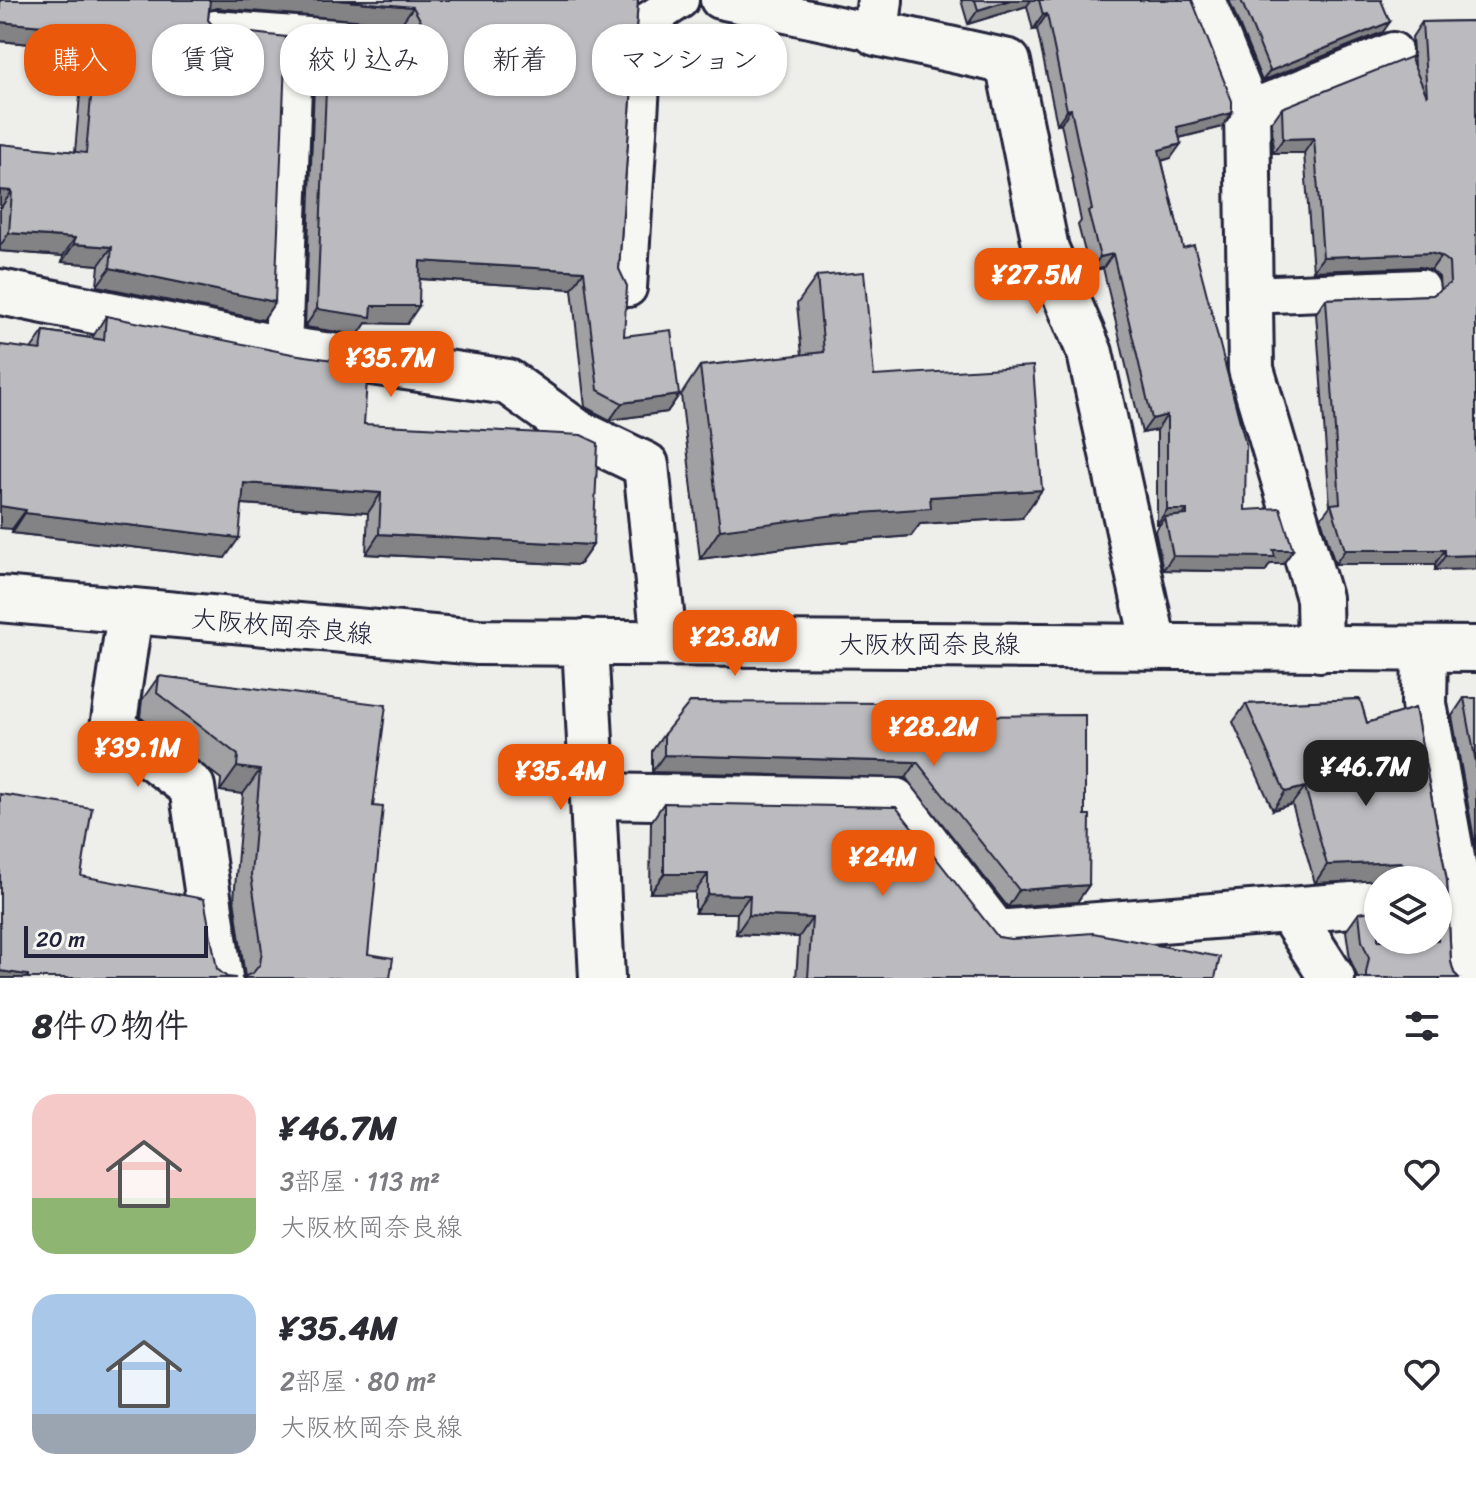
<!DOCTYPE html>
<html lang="ja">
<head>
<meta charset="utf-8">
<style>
	:root { --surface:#fff; --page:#f7f7f7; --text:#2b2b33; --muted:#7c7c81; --accent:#ea580c }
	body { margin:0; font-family:Sriracha,"Klee One",sans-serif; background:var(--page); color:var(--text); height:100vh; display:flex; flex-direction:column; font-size:30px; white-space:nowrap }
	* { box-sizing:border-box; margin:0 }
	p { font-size:26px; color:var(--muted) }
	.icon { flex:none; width:44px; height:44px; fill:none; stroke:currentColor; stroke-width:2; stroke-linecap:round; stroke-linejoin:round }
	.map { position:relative; height:978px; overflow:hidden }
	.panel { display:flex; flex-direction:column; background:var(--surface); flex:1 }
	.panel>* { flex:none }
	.banner { position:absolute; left:24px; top:24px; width:800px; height:72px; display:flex; gap:16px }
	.buttons { position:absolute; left:1364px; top:866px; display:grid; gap:16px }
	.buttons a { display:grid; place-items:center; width:88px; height:88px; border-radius:50%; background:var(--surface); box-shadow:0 2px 6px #0004; font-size:40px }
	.scale { position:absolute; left:24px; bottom:20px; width:184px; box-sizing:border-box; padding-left:8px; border:4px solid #22223b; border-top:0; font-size:22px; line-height:28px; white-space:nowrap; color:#22223b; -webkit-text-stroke:6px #f6f6f2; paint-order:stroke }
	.price { position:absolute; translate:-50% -68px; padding:0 18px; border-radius:16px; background:var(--accent); color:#fff; font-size:26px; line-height:52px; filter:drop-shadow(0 2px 4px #0008) }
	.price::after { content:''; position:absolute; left:50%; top:48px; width:24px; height:18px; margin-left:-12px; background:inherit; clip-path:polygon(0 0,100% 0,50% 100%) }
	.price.on { background:#222; color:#fff }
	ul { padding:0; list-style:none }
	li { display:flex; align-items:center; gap:24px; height:200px; padding:0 32px }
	li span { display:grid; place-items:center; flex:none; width:224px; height:160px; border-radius:24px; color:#555 }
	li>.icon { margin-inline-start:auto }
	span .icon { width:96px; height:96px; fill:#fffc; stroke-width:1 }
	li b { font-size:34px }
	h2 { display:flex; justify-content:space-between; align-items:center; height:96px; padding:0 32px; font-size:34px }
	.pill { padding:0 28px; border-radius:32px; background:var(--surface); box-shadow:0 2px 6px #0004; font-size:28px; line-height:72px }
	.pill.on { background:var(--accent); color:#fff }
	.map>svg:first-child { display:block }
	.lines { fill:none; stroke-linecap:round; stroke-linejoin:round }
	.lane-casing { stroke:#22223b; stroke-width:42 }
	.street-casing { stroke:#22223b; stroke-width:50 }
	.secondary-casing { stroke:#22223b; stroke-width:50 }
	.lane { stroke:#f6f6f2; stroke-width:36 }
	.street { stroke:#f6f6f2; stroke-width:44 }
	.secondary { stroke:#f6f6f2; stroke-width:44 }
	.wall { fill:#a1a1a4; stroke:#22223b; stroke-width:2 }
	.shaded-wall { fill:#838386; stroke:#22223b; stroke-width:2 }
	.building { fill:#bbbbbf; stroke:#22223b; stroke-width:2 }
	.labels { text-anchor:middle; stroke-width:6; stroke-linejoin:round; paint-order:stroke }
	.street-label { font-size:26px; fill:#22223b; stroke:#f6f6f2 }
</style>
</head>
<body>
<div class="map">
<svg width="1476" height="978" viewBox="0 0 1476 978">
	<rect width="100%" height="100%" fill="#eeeeeb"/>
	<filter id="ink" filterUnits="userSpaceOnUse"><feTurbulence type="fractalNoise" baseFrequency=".0125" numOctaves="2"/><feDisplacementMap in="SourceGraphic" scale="16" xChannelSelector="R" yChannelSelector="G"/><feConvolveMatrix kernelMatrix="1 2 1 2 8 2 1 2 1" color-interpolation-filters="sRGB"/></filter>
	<g filter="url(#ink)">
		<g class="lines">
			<!-- lane casing -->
			<g class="lane-casing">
				<path id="lane" d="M719 0 876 33
					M215 29 390 42
					M1247 110 1393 51
					M628 288 645 23 680 0
					M1250 295 1421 288
					M283 349 295 36"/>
			</g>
			<!-- street casing -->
			<g class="street-casing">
				<path id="street" d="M880 0 876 33 1008 62 1046 249 1090 353 1154 645
					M1202 0 1247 110 1251 369 1319 598 1320 649
					M0 292 283 349 508 382 577 432 646 465 664 642
					M130 613 113 728 192 787 220 978
					M1425 650 1424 704 1459 896 1463 978
					M594 796 895 801 996 933 1378 903
					M1290 912 1332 978"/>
			</g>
			<!-- secondary casing -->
			<g class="secondary-casing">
				<path id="secondary" d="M0 599 478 642 1476 649
					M585 642 602 978"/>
			</g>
			<!-- lane -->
			<use href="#lane" class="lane"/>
			<!-- street -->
			<use href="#street" class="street"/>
			<!-- secondary -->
			<use href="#secondary" class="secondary"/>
		</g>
		<!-- wall -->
		<path class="wall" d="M0 0H638L619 269 624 336 679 395 667 412 610 420 585 407 572 289 420 279 407 324 366 323 358 335 305 327 315 58 328 40 411 44 401 24 217 8 209 10 208 20 275 302 263 320 97 286 99 265 62 262 63 256 0 251V144L75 152 84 49 0 41Z
			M961 0H1140L1232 113 1222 127 1179 138 1171 158 1162 161 1245 510 1293 550 1283 564H1270L1265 572 1163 570 1155 531 1160 524H1157V430L1142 433 1103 268 1090 271 1078 225 1081 221 1061 123 1057 124 1037 29 1033 30 1027 6 968 24Z
			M1229 0H1381L1383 32 1262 81Z
			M1476 21V569L1435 570V564H1335L1321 518 1330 506 1316 313 1326 299 1433 295 1440 290 1439 277 1431 270 1420 267 1313 271 1304 153H1273L1272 122 1282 108 1414 66 1412 37 1422 22Z
			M817 276 874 376 1022 518 920 524 911 536 815 544 700 559 681 395 700 366 802 355 797 304Z
			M106 316 364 424 593 545 579 565 366 554 368 513 242 504 225 558 12 533 31 349 44 331 92 338Z
			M159 676 373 806 368 954 245 977 234 899 243 794 220 791 221 779 140 717 142 700Z
			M1464 698H1476V850L1452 716Z
			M1360 699 1367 723 1415 708 1447 881 1451 962 1454 973 1459 978H1356L1357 976 1350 959 1346 931 1359 913 1378 910V940H1438V880H1378L1315 883 1292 804 1273 810 1233 722 1246 704Z
			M891 707 941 716 1085 815 1089 885 1077 902 1008 907 906 778 652 772V751L664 734Z
			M664 803 998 937 1215 978H796L799 937 736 934 737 913H695V892L650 893 651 822Z"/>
		<!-- shaded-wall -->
		<path class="shaded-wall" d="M210 0H337L413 7 401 24 217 8 205 11Z
			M1010 0H1031L1027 6 968 24 978 10Z
			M1047 14 1037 29 1033 30 1043 15Z
			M0 22 97 31 84 49 0 41Z
			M1390 22 1383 32 1262 81 1270 71Z
			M1071 109 1061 123 1057 124 1067 110Z
			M1232 113 1222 127 1167 141 1177 127Z
			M1314 138 1304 153H1273L1283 139Z
			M1181 144 1171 158 1149 164 1159 150Z
			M0 190 12 191 0 209Z
			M9 233 75 238 63 256 0 251V246Z
			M74 244 112 247 99 265 62 262Z
			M1430 253 1441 256 1431 270 1420 267 1313 271 1323 257Z
			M1113 254 1103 268 1090 271 1100 257Z
			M420 261 584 271 572 289 408 278Z
			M110 268 275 302 263 320 97 286Z
			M372 306H419L407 324 366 323 358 335 305 327 317 309Z
			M679 395 667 412 610 420 622 403Z
			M1167 415 1157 430 1142 433 1152 419Z
			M244 483 381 493 368 513 230 503Z
			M1042 490 1022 518 920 524 911 536 815 544 700 559 720 530 930 497Z
			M0 506 26 510 12 529 0 528Z
			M1167 510H1187L1177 524 1165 517 1160 524H1157Z
			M25 513 239 538 225 558 12 533Z
			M379 534 593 545 579 565 366 554Z
			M1273 550H1293L1283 564H1270L1265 572 1163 570 1173 556Z
			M1345 550H1445L1435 564H1335Z
			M1476 555V569L1435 570 1445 556Z
			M664 755 917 762 906 778 652 772Z
			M237 767 260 770 243 794 220 791Z
			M1305 787 1292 804 1273 810 1285 792Z
			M1401 862 1388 880 1315 883 1327 865Z
			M664 874H708L695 892 650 893Z
			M1089 885 1077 902 1008 907 1019 890Z
			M708 894 750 895 737 913H695Z
			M749 915 812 918 799 937 736 934Z
			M0 971 28 975 26 978H0Z"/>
		<!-- building -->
		<path class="building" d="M0 0H210L208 20 216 29 286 37 275 302 110 268 112 247 74 244 75 238 9 233 12 191 0 190V144L86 153 97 31 0 22Z
			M337 0H638L619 269 627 286 624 336 671 330 679 395 622 403 598 390 584 271 420 261 419 306H372L371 317 317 309 328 40 411 44 420 36 423 25 413 7Z
			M975 0H1010L978 10Z
			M1039 0H1140V1L1145 0H1192L1232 101V113L1177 127 1181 144 1159 150 1183 248 1194 245 1246 445 1245 510 1280 508 1293 550H1273L1275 557 1173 556 1165 517 1187 515V510H1167V415L1152 419 1113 254 1100 257 1088 211 1092 210 1071 109 1067 110 1047 14 1043 15Z
			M1241 0H1381L1390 22 1270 71Z
			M1476 21V555L1445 556V550H1345L1331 504 1340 503 1326 299 1433 295 1450 283 1449 263 1441 256 1430 253 1323 257 1314 138 1283 139 1282 108 1410 57 1427 96 1422 22Z
			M864 272 874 376 1033 366 1042 490 930 497 931 508 835 515 720 530 700 366 824 352 817 276Z
			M106 316 292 354 368 365 364 424 581 435 598 443 593 545 379 534 381 493 244 483 239 538 25 513 26 510 0 506V345L41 350 44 331 104 340Z
			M159 676 386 705 373 806 383 807 368 954 393 958 390 978H241L253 973 260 964 262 951 251 875 260 770 237 767 238 755 157 693Z
			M1464 698H1476V763Z
			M1360 699 1367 723 1415 708 1447 881 1451 962 1454 973 1459 978H1366V973L1369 958 1362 941 1359 913 1378 910V940H1438V880H1414L1411 872 1401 862 1327 865 1305 787 1285 792 1246 704Z
			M690 702 891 703V707H941V716L1085 715V815H1090L1089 885 1019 890 917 762 664 755V734Z
			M0 794 92 808 81 876 204 899 217 969 227 977 236 978H28V975L0 971Z
			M664 803 896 807 998 937 1011 939 1093 933 1220 957 1215 978H808L812 918 749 915 750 895 708 894V874H664Z"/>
	</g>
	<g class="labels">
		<!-- street labels -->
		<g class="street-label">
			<text transform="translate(282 626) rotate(5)" y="9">大阪枚岡奈良線</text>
			<text x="929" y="653">大阪枚岡奈良線</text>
		</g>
	</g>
</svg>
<div class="buttons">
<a><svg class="icon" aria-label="layers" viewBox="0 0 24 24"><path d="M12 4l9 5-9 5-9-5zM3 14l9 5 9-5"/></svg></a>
</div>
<div class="scale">20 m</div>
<b class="price" style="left:1037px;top:316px">¥27.5M</b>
<b class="price" style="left:391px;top:399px">¥35.7M</b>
<b class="price" style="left:735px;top:678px">¥23.8M</b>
<b class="price" style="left:934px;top:768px">¥28.2M</b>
<b class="price" style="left:138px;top:789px">¥39.1M</b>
<b class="price on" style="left:1366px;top:808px">¥46.7M</b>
<b class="price" style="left:561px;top:812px">¥35.4M</b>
<b class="price" style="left:883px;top:898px">¥24M</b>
<div class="banner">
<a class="pill on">購入</a>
<a class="pill">賃貸</a>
<a class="pill">絞り込み</a>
<a class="pill">新着</a>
<a class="pill">マンション</a>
</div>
</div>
<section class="panel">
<h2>8件の物件<svg class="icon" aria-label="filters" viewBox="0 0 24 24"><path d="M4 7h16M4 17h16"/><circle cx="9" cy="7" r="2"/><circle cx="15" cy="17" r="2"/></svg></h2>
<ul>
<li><span style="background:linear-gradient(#f6c9c9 65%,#8fb573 0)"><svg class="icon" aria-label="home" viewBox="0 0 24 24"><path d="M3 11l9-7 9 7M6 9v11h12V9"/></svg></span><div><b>¥46.7M</b><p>3部屋 · 113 m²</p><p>大阪枚岡奈良線</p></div><svg class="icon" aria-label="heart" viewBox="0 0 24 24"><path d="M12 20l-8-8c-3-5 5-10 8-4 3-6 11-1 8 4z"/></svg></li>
<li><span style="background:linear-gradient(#a9c7e8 75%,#9aa5b1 0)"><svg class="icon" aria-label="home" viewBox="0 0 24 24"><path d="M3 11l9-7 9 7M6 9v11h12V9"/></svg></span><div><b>¥35.4M</b><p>2部屋 · 80 m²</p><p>大阪枚岡奈良線</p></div><svg class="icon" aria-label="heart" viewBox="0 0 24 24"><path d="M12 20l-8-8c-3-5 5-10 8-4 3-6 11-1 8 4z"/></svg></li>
</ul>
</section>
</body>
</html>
